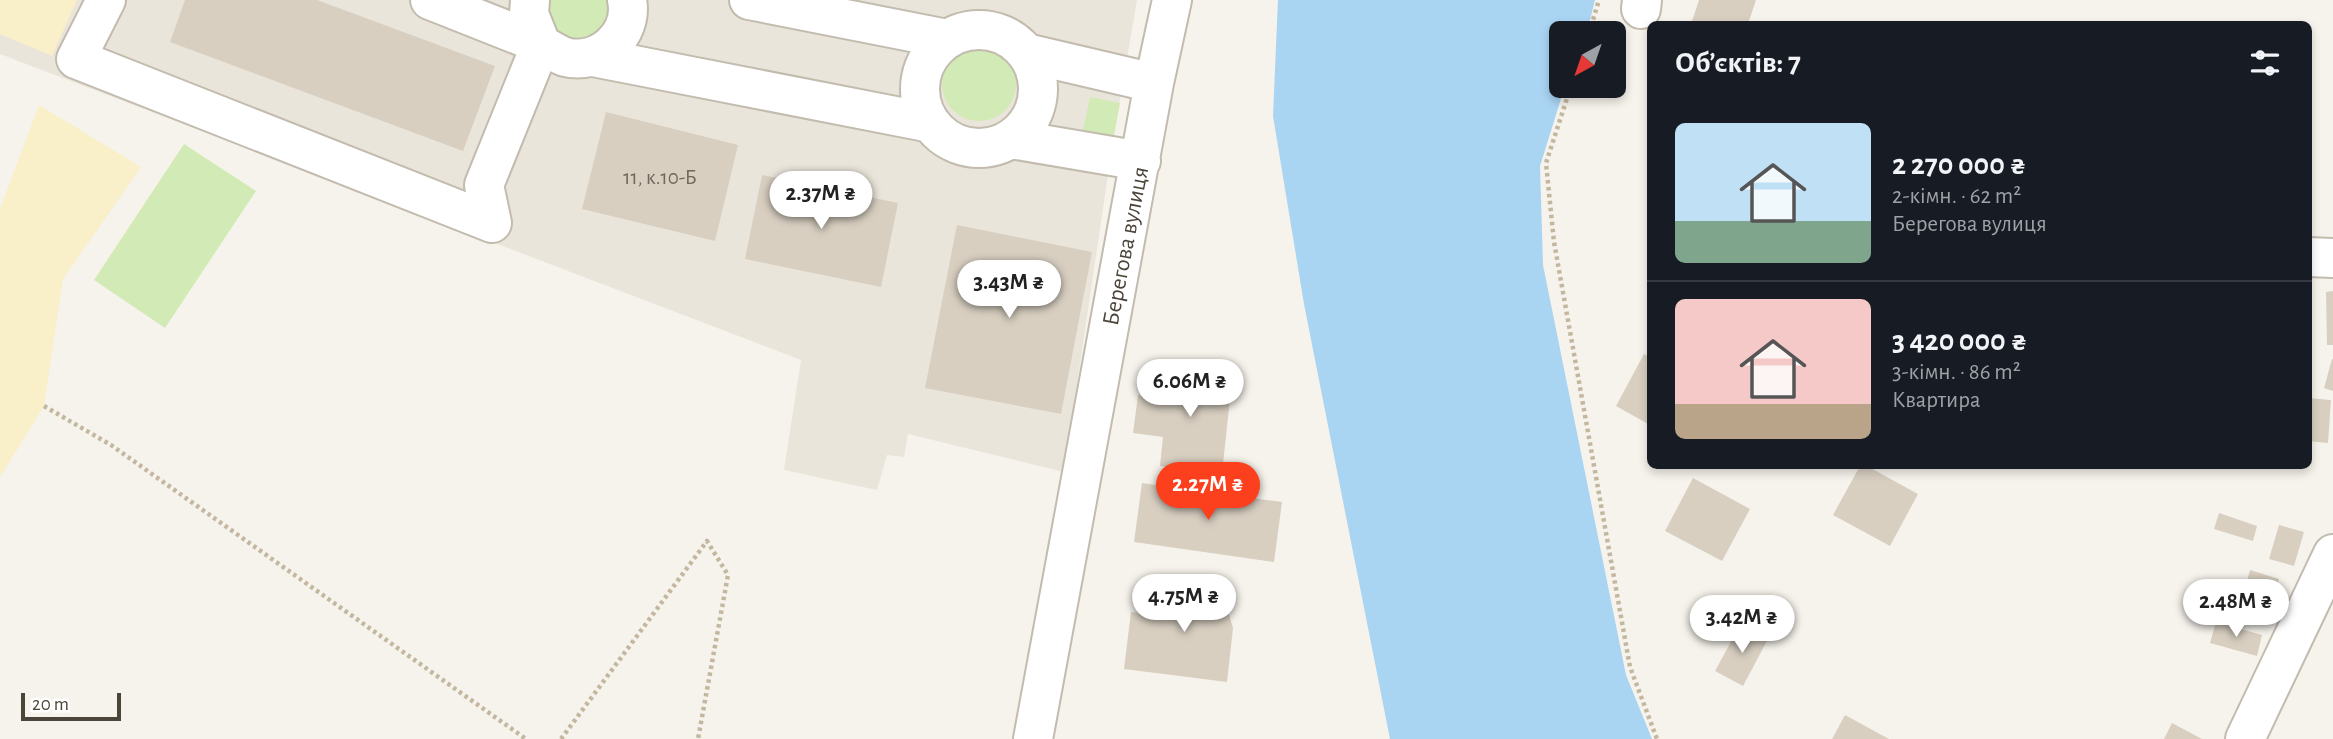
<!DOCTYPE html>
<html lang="uk">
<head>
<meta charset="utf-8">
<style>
	:root { --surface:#171b24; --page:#20242c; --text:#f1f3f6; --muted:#9ea1a6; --line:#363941; --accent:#fc3f1d }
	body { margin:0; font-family:"Alegreya Sans",sans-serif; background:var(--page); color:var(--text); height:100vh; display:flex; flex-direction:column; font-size:26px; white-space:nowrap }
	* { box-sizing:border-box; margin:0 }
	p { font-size:23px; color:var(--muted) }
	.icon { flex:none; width:38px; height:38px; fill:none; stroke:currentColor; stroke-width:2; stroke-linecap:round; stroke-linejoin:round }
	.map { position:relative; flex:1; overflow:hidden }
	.panel { position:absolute; left:1647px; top:21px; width:665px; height:448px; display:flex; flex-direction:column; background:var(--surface); border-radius:10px; box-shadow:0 4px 10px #0003 }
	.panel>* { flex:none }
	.needle { width:46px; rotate:220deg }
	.controls { position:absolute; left:1549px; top:21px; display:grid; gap:14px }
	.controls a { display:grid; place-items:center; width:77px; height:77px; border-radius:10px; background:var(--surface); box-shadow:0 4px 10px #0003; font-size:35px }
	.scale { position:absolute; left:21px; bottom:18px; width:100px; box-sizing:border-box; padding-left:7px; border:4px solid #4b4439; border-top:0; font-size:19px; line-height:24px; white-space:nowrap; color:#4b4439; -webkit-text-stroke:5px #fff; paint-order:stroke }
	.price { position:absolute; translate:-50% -60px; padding:0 16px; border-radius:24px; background:#fff; color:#222; font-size:23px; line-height:46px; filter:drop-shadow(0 2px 4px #0008) }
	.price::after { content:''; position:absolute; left:50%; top:42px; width:21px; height:16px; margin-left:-10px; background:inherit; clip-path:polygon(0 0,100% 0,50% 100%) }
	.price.selected { background:var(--accent); color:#fff }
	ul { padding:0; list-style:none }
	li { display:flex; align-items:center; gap:21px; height:175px; padding:0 28px }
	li+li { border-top:2px solid var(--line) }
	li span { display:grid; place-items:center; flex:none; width:196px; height:140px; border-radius:10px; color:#555 }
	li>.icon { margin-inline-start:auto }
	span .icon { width:84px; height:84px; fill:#fffc; stroke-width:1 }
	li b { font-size:30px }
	h2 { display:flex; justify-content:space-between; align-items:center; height:84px; padding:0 28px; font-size:30px }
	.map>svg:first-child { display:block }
	.residential { fill:#eae5da }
	.green { fill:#d2eab5 }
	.sand { fill:#f9efc9 }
	.water { fill:#a9d4f2 }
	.building { fill:#d8cfc1 }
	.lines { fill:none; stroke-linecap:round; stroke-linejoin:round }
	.minor-casing { stroke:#c2bbae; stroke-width:42 }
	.path { stroke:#c4b79f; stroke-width:4.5; stroke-dasharray:3.5 3.5; stroke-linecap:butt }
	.minor { stroke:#fff; stroke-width:38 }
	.labels { text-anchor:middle; stroke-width:7; stroke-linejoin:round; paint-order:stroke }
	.number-label { font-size:21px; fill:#6e675b }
	.street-label { font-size:24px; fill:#4b4439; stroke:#fff }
</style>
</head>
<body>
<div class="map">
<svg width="2333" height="739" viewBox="0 0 2333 739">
	<rect width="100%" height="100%" fill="#f6f3ec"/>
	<!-- residential -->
	<path class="residential" d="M0 0H1137L1113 141 1064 472 908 434 904 457 887 455 877 490 784 470 801 360 0 54Z"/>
	<!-- green -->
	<path class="green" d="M546 0H610L611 11 604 31 574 43 555 33 545 3Z
		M942 84a37 37 0 1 1 74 0a37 37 0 1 1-74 0Z
		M1090 97 1120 103 1113 141 1082 135Z
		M184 144 256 191 165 328 94 280Z"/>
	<!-- sand -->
	<path class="sand" d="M0 0H77L52 56 0 34Z
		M39 105 141 167 63 279 44 406 0 477V209Z"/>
	<!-- water -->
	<path class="water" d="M1278 0H1595L1590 20 1584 33H1561V86H1565L1540 166 1543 265 1626 675 1652 739H1390L1304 304 1273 116Z"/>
	<!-- building -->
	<path class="building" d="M185 0H317L495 66 463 151 170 42Z
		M1699 0H1756L1748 24H1703L1692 21Z
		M606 112 738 145 715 241 582 209Z
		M762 175 898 203 881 287 745 259Z
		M957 225 1092 252 1061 414 925 388Z
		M2333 291V345H2327L2326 292Z
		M1644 354 1650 357V425L1616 406Z
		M2332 359H2333V391L2324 388Z
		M1174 364 1233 371 1222 473 1160 466 1163 437 1133 433 1138 395 1170 399Z
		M2308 398 2331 400 2328 443 2308 441Z
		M1860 466H1867L1918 494 1890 546 1833 515Z
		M1693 478 1750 509 1722 561 1665 531Z
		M1142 483 1282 502 1274 562 1134 542Z
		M2219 513 2257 526 2253 541 2214 529Z
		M2279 525 2304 532 2294 566 2269 559Z
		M2250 570 2279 579 2271 608 2242 600Z
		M1181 577 1219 580 1233 628 1227 682 1124 669 1131 612 1163 616Z
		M2216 622 2262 635 2257 656 2210 643Z
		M1740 625 1768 639 1743 686 1715 671Z
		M1845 715 1889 739H1832Z
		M2172 723 2202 739H2164Z"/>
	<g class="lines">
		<!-- minor casing -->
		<g class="minor-casing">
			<path id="minor" d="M106 0 76 59 492 223
				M430 0 541 44 484 185 492 223
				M530 0 529 14 541 44C549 49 557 54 565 57 599 66 634 35 627 0
				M749 0 947 39
				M1641 9 1642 0
				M920 89a59 59 0 1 1 118 0a59 59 0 1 1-118 0Z
				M1026 53 1154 83
				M593 57 931 123
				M1011 139 1141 161
				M2308 257 2333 258
				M1033 739 1154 83 1172 0
				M2245 739 2333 554"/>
		</g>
		<!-- path -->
		<path class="path" d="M1589 33 1599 0
			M1571 86 1546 163 1554 242 1630 667 1657 739
			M44 406 111 445 526 739
			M561 739 707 541 728 575 698 739"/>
		<!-- minor -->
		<use href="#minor" class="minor"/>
	</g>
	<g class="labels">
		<!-- number labels -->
		<g class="number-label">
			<text x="660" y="184">11, к.10-Б</text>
		</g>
		<!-- street labels -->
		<g class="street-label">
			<text transform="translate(1125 246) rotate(-79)" y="8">Берегова вулиця</text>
		</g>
	</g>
</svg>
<div class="controls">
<a><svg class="needle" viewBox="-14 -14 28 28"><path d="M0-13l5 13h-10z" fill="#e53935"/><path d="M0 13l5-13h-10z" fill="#9ea1a6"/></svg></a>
</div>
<div class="scale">20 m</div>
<b class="price" style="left:821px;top:231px">2.37M ₴</b>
<b class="price" style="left:1009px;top:320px">3.43M ₴</b>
<b class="price" style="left:1190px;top:419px">6.06M ₴</b>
<b class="price selected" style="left:1208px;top:522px">2.27M ₴</b>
<b class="price" style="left:1184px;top:634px">4.75M ₴</b>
<b class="price" style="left:2236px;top:639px">2.48M ₴</b>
<b class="price" style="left:1742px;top:655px">3.42M ₴</b>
<section class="panel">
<h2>Об’єктів: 7<svg class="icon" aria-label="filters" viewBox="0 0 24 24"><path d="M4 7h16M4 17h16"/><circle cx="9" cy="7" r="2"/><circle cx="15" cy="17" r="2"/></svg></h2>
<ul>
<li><span style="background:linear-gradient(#bfe0f5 70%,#7fa58c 0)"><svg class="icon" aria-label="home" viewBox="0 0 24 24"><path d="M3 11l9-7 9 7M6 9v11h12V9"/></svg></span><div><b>2 270 000 ₴</b><p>2-кімн. · 62 m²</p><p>Берегова вулиця</p></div></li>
<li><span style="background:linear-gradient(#f6c9c9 75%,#b9a48a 0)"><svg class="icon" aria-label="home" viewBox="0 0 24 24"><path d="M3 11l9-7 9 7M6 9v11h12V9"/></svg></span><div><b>3 420 000 ₴</b><p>3-кімн. · 86 m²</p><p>Квартира</p></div></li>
</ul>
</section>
</div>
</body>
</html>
